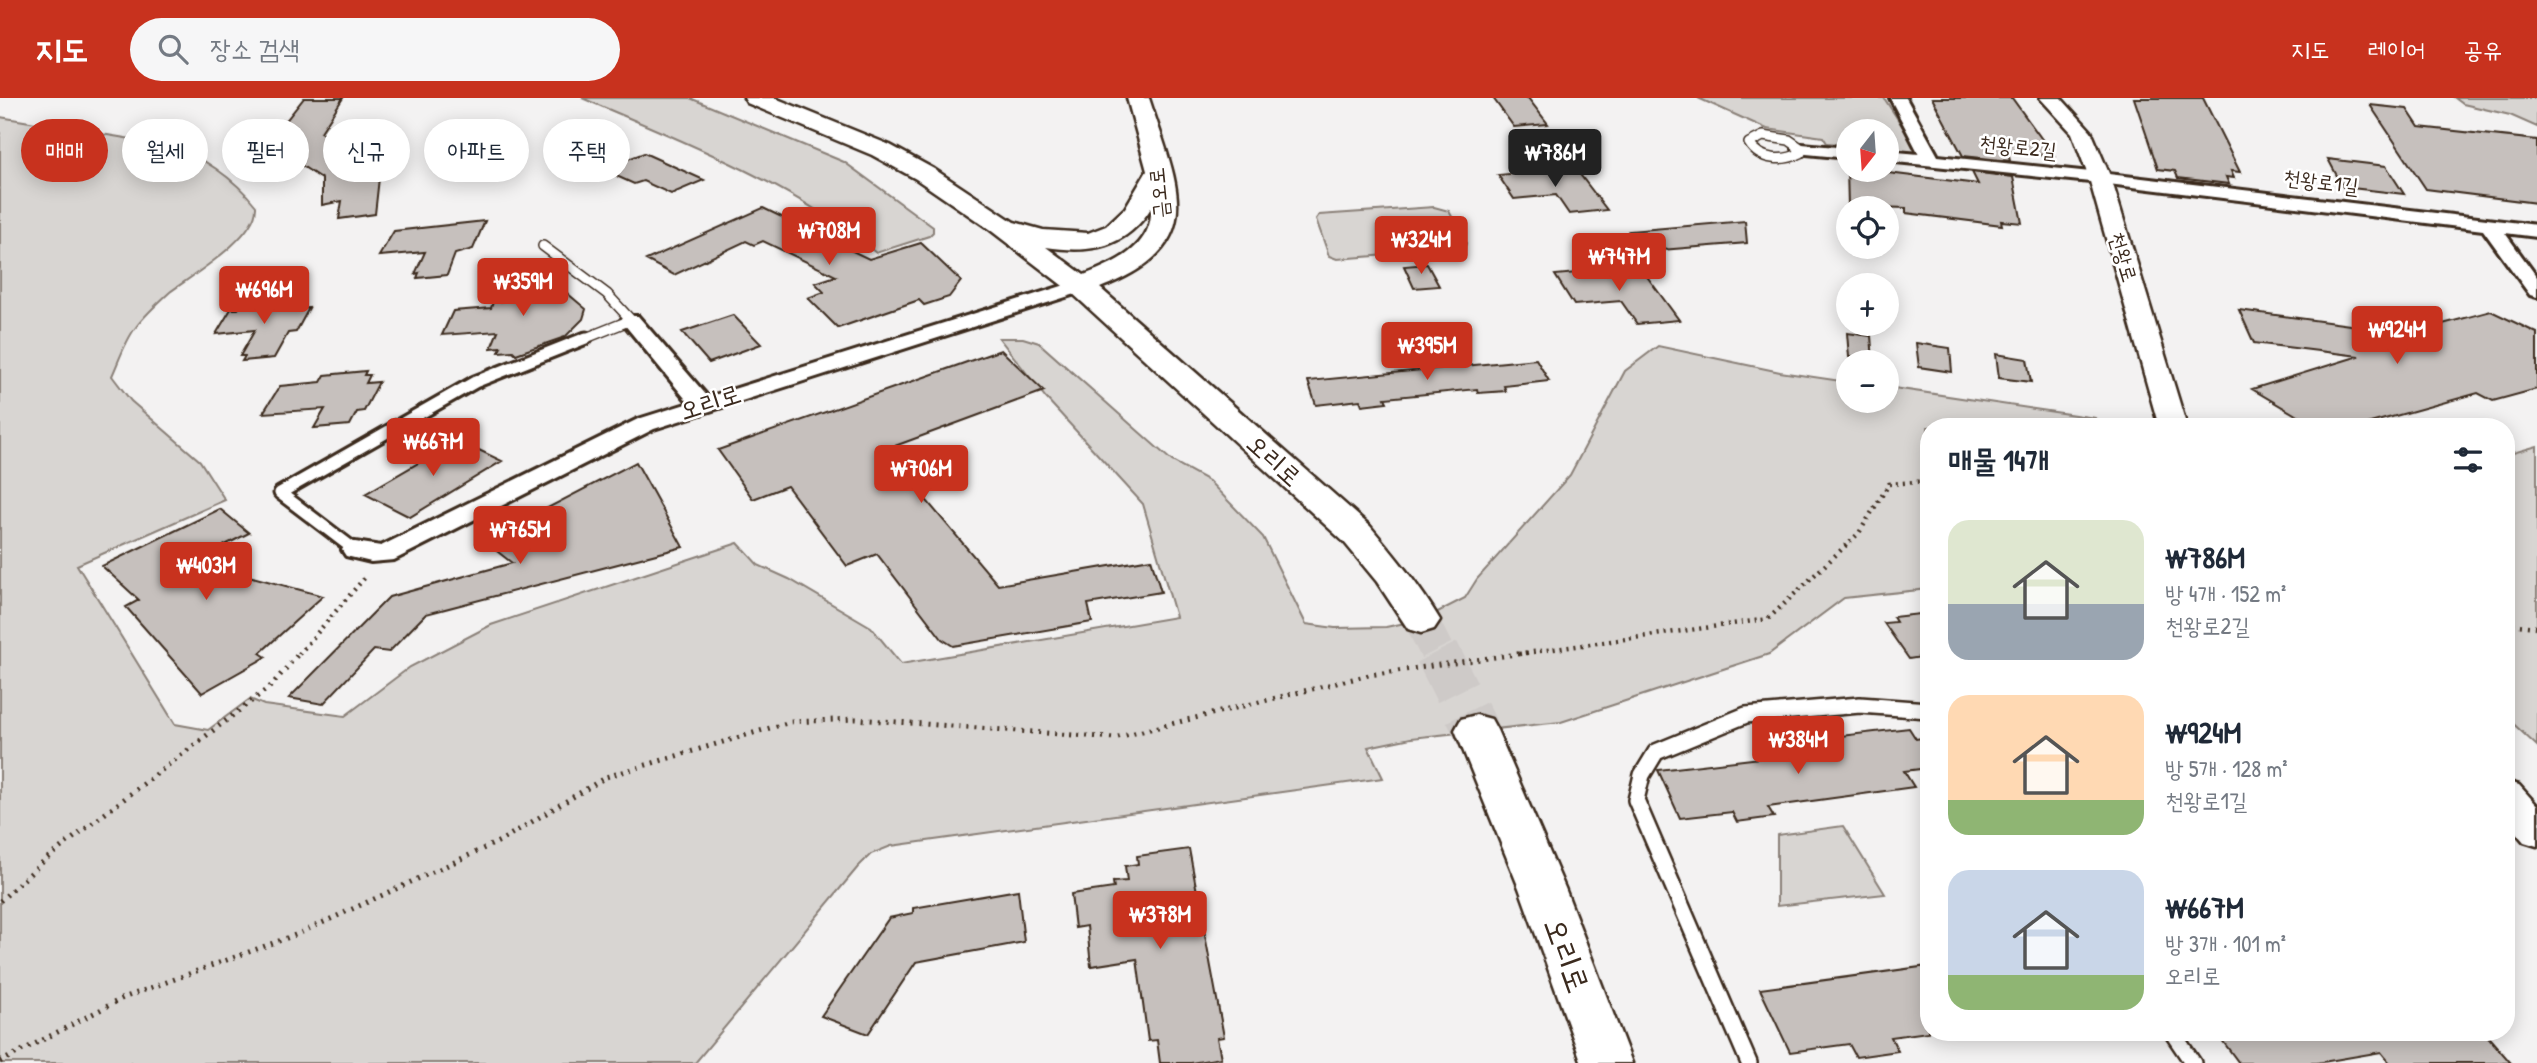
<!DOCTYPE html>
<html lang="ko">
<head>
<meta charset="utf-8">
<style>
	:root { --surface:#fff; --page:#f6f6f7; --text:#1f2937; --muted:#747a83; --accent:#c8321e }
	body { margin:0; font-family:"Patrick Hand","Poor Story",sans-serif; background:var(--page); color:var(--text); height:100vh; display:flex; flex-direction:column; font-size:26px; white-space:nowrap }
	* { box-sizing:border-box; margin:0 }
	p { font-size:23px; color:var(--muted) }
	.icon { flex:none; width:38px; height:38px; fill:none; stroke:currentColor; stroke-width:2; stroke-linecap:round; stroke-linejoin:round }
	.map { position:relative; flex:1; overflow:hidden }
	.panel { position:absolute; left:1920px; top:320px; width:595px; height:623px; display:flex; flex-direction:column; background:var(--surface); border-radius:28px; box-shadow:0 4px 18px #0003 }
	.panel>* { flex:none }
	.hud { position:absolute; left:21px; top:21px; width:665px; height:63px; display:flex; gap:14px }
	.needle { width:46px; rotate:197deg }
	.tools { position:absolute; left:1836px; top:21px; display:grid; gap:14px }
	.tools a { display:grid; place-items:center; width:63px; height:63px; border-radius:50%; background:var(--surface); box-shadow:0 4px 18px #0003; font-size:35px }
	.price { position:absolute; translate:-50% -60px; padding:0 16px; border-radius:7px; background:var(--accent); color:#fff; font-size:23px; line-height:46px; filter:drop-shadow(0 2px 4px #0008) }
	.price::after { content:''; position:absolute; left:50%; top:42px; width:21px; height:16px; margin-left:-10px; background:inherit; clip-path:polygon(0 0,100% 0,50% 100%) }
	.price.selected { background:#222; color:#fff }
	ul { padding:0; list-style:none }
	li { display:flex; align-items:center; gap:21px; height:175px; padding:0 28px }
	li span { display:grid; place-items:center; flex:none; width:196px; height:140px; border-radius:21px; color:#555 }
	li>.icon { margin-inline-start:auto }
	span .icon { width:84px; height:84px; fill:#fffc; stroke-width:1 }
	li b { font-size:30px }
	h2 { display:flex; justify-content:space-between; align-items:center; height:84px; padding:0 28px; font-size:30px }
	.chip { padding:0 24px; border-radius:32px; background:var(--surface); box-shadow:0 4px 18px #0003; font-size:24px; line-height:63px }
	.chip.selected { background:var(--accent); color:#fff }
	header { display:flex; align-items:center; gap:42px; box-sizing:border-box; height:98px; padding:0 35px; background:var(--accent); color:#fff }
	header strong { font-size:33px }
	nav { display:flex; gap:38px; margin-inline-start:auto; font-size:24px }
	.search { width:490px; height:63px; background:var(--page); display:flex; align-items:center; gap:18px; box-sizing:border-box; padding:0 24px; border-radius:38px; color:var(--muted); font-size:26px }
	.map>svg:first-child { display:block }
	.green { fill:#d8d5d2; stroke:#8a8078; stroke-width:2 }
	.building { fill:#c6c0bd; stroke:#3b2a1e; stroke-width:2 }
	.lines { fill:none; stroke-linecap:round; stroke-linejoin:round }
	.secondary-tunnel-far1 { stroke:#cecac8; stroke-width:34; stroke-dasharray:34 17; stroke-linecap:butt }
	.secondary-tunnel { stroke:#cecac8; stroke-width:45; stroke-dasharray:45 22; stroke-linecap:butt }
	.service-far2-casing { stroke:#3b2a1e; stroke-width:12 }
	.service-far1-casing { stroke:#3b2a1e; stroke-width:17 }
	.service-casing { stroke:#3b2a1e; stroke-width:20 }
	.minor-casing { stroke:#3b2a1e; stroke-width:6 }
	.tertiary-casing { stroke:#3b2a1e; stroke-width:5 }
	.secondary-casing { stroke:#3b2a1e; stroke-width:5 }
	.path-far1 { stroke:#3b2a1e; stroke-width:4.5; stroke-dasharray:2 5; stroke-linecap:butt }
	.path { stroke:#3b2a1e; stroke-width:5; stroke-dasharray:2 6; stroke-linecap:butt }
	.service-far2 { stroke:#fff; stroke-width:9 }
	.service-far1 { stroke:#fff; stroke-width:11 }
	.service { stroke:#fff; stroke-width:15 }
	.minor { fill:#fff; fill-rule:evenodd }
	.tertiary { fill:#fff; fill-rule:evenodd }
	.secondary { fill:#fff; fill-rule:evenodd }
	.labels { text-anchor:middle; stroke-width:5; stroke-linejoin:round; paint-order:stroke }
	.far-street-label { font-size:21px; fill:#3b2a1e; stroke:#fff }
	.street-label { font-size:26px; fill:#3b2a1e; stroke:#fff }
	.near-street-label { font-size:32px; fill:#3b2a1e; stroke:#fff }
</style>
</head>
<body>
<header>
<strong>지도</strong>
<div class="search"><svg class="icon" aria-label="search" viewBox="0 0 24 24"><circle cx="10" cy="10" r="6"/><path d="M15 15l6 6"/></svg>장소 검색</div>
<nav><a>지도</a><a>레이어</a><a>공유</a></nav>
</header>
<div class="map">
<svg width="2537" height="965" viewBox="0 0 2537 965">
	<rect width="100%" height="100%" fill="#f3f2f2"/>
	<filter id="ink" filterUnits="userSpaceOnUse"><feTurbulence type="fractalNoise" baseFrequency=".0143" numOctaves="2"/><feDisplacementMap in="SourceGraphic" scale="14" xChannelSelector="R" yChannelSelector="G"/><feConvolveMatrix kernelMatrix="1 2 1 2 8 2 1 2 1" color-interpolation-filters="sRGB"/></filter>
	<g filter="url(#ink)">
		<!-- green -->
		<path class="green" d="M582 0H690L844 64 933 129V134L929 138 876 155C790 84 684 44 582 0Z
			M1698 0H1884L1919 54 1887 52 1886 33H1848V47L1827 45 1823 39 1767 31Z
			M2455 0H2537V29L2510 17 2463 6Z
			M0 19 167 47C200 56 235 81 256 108 258 138 193 177 170 194 159 204 145 217 136 229 125 243 119 263 112 278L131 303 200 363 225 402 77 467 175 626 208 632 250 601 264 607 345 618 410 569 491 527 738 445 758 467 789 481 871 529 901 566 1176 519 1143 406 1046 300 999 240H1023L1039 245 1172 363 1209 383 1263 439 1306 526 1335 530 1386 529 1424 521 1465 500 1477 481 1570 377 1625 273 1658 248 1780 274 1848 284V303H1886L1887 289 2095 320 2099 329H1928V491L1844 500 1769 556 1561 624 1411 640 1368 649 1383 680 891 748 871 756 858 769 695 965H0Z
			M1434 109 1449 113 1466 145 1464 151 1337 161 1329 158 1316 121 1319 117Z
			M2537 348V648L2506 619V357Z
			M1843 728 1885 796 1777 808V737Z"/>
		<!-- building -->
		<path class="building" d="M304 0H343L321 34 380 71 375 116 339 121 342 103 322 107V81L272 48 284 28 281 29Z
			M1493 0H1528L1548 26 1514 29Z
			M1932 0H2012L2054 58 2008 54 2010 63 1963 58Z
			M2134 0H2203L2240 74 2231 73 2234 80 2226 79 2229 86 2178 80 2175 73 2158 71Z
			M2370 7 2407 11 2419 29 2537 42V105L2426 91Z
			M644 55 704 82 671 96 643 83 634 86 601 71Z
			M2328 61 2386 68 2404 96 2343 89Z
			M1575 70 1607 112 1569 116 1556 97 1514 101 1498 77Z
			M1847 70 1978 86 1972 74 2013 79 2022 125 2001 123 2002 127 1906 115V110L1848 108Z
			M763 110 869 161 921 145 961 183 949 199 924 207 919 202 838 230 808 200 824 194 815 185 836 178 763 143 754 147 746 143 674 177 646 162Z
			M485 123 473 151 455 156 447 177 417 180 419 175 415 176 425 154 379 158 394 133Z
			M1745 123 1747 145 1649 153 1629 133Z
			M1427 166 1439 188 1414 190 1404 168Z
			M1640 169 1679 222 1637 226 1621 203 1574 207 1555 177Z
			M516 178 555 185 586 211 583 221 565 239 516 256 513 253 499 254 501 249 491 250 498 233 442 237 453 213 491 210 493 204 539 200Z
			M295 199 288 212 309 210 296 234 288 235 274 260 242 263 245 258H240L255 232 216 236 231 211H238L241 207Z
			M2239 212 2409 235 2491 213 2537 235V291L2493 303 2478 295 2356 329H2316L2252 291 2359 258 2254 245Z
			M733 217 761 246 709 265 682 234Z
			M1847 235 1871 238 1873 262 1849 259Z
			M1916 245 1950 250 1952 274 1919 269Z
			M1001 252 1044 293 884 352 998 487 1151 461 1161 494 1088 506 1092 524 953 548 942 541 877 456 847 468 787 388 753 401 718 352Z
			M1996 256 2027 261 2031 284 1999 280Z
			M1536 261 1549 283 1504 288 1506 293 1478 295 1477 291 1385 300 1387 304 1362 307 1360 302 1316 307 1308 283Z
			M366 273 364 277H370L366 285 379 284 364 313 357 314 350 327 314 330 325 311 263 315 280 288 321 284 325 277Z
			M458 342 502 363 410 419 365 396Z
			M636 364 683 449 426 516 389 554 374 552 323 606 289 600 389 499 512 465 484 443Z
			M220 411 249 435 193 463 323 498 260 555 266 559 202 595 126 509 139 502 102 468Z
			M1928 515V558L1909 561 1884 525 1896 524 1893 519Z
			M1909 630 1916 641 1928 639V670L1904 673 1914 689 1768 709 1774 719 1737 724 1732 714 1680 720 1658 672 1821 653 1814 641Z
			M1189 751 1224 939 1217 940 1221 960 1191 965H1160L1157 942 1148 943 1137 861 1091 868 1087 828 1075 830 1071 796 1114 790 1113 784 1127 783 1125 768 1138 766 1137 758Z
			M1018 792 1024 844 916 864 868 936 821 918 889 820 913 815V810Z
			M1928 868V934L1891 939 1898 953 1856 959 1849 946 1790 954 1760 891Z
			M2216 934H2484L2511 965H2390L2381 954 2317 965H2239Z"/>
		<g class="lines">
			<!-- secondary-tunnel-far1 -->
			<path class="secondary-tunnel-far1" d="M1421 522 1438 556"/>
			<!-- secondary-tunnel -->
			<path class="secondary-tunnel" d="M1437 554 1476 632"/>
			<!-- service-far2 casing -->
			<g class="service-far2-casing">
				<path id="service-far2" d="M1763 38 1789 42 1802 51 1801 55C1783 64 1760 63 1749 45Z
					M543 148 607 196 631 222 581 242"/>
			</g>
			<!-- service-far1 casing -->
			<g class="service-far1-casing">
				<path id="service-far1" d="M355 452 280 395 475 284 586 240"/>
			</g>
			<!-- service casing -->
			<g class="service-casing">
				<path id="service" d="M2172 934 2193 965
					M1749 965 1636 702 1642 677 1656 654 1746 617 1860 607 1928 612"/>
			</g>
			<!-- minor casing -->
			<g class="minor-casing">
				<path id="minor" d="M1890 0H1906L1938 58 2100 75 2537 127V139L2505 135 2537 179V199L2530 197 2483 132 2100 85 1886 63V53L1919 56Z
					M1802 46 1848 50V60L1796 55 1793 51 1796 47Z
					M1081 182 1088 184 1091 188 1088 192 654 331 394 462 371 464 346 458 342 452 346 446 355 444 381 448 638 321 689 305 624 226 621 222 624 218H638L708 299Z"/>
			</g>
			<!-- tertiary casing -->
			<g class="tertiary-casing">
				<path id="tertiary" d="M2040 0H2061L2091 33 2111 80 2187 329H2159L2089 80 2072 35Z
					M2506 683 2519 687 2537 707V748L2524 744 2506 723Z"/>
			</g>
			<!-- secondary casing -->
			<g class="secondary-casing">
				<path id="secondary" d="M744 0H775L890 47 934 71 1014 124 1043 132 1088 135 1106 128 1125 110 1147 73 1127 0H1149C1178 90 1211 147 1100 190L1370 428C1395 458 1420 488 1440 522L1434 531 1421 535 1408 531 1377 484 1344 444 1071 194 989 131 916 81 872 57 747 5ZM1151 110C1153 149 1115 165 1084 177L1046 149C1091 156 1126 150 1151 110Z
					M1476 617 1491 621 1497 632 1565 790 1632 965H1582L1519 790 1455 632 1461 621Z"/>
			</g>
			<!-- path-far1 -->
			<path class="path-far1" d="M2506 526 2537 529
				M299 556 367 477
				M1519 556 1768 521 1859 435 1889 386 1928 383"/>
			<!-- path -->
			<path class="path" d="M0 803 46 761 271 588 300 554
				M0 964 123 900 298 836 500 743 606 679 790 624 856 621 1114 640 1369 577 1531 554"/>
			<!-- service-far2 -->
			<use href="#service-far2" class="service-far2"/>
			<!-- service-far1 -->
			<use href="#service-far1" class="service-far1"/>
			<!-- service -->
			<use href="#service" class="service"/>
			<!-- minor -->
			<use href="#minor" class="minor"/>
			<!-- tertiary -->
			<use href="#tertiary" class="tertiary"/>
			<!-- secondary -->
			<use href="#secondary" class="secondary"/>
		</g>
	</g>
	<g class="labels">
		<!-- far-street labels -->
		<g class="far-street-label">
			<text transform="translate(2018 49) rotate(6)" y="7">천왕로2길</text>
			<text transform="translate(2321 84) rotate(7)" y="7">천왕로1길</text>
			<text transform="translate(1159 95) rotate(-96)" y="7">금오로</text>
			<text transform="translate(2123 159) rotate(73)" y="7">천왕로</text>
		</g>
		<!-- street labels -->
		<g class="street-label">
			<text transform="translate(710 304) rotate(-18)" y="9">오리로</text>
			<text transform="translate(1274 362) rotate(42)" y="9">오리로</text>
		</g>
		<!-- near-street labels -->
		<g class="near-street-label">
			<text transform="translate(1567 857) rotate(70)" y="11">오리로</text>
		</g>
	</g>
</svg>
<div class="tools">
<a><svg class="needle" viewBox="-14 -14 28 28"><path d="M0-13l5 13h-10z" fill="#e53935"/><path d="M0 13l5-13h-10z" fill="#747a83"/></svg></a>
<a><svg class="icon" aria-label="locate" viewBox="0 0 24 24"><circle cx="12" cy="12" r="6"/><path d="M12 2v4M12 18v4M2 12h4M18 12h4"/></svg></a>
<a>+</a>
<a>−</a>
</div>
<b class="price selected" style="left:1555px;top:91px">₩786M</b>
<b class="price" style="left:829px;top:169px">₩708M</b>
<b class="price" style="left:1421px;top:178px">₩324M</b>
<b class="price" style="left:1619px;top:195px">₩747M</b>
<b class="price" style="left:523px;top:220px">₩359M</b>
<b class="price" style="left:264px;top:228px">₩696M</b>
<b class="price" style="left:2397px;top:268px">₩924M</b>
<b class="price" style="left:1427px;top:284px">₩395M</b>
<b class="price" style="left:433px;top:380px">₩667M</b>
<b class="price" style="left:921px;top:407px">₩706M</b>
<b class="price" style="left:520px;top:468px">₩765M</b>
<b class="price" style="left:206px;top:504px">₩403M</b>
<b class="price" style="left:1798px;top:678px">₩384M</b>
<b class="price" style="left:1160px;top:853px">₩378M</b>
<div class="hud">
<a class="chip selected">매매</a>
<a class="chip">월세</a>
<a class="chip">필터</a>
<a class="chip">신규</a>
<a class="chip">아파트</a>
<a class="chip">주택</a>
</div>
<section class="panel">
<h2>매물 14개<svg class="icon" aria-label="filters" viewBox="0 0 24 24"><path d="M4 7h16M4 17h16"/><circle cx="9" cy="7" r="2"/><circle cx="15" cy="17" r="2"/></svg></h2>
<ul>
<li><span style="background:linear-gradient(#dfe7d0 60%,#9aa5b1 0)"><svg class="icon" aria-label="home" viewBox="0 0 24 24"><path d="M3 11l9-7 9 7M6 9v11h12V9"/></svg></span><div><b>₩786M</b><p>방 4개 · 152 m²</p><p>천왕로2길</p></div></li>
<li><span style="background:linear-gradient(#ffd9b3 75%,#8fb573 0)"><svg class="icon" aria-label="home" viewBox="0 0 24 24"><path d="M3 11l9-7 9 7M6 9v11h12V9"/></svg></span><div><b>₩924M</b><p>방 5개 · 128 m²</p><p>천왕로1길</p></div></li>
<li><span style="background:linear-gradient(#c9d6e8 75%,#8fb573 0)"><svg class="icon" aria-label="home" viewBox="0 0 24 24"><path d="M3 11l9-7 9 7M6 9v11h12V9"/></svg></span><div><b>₩667M</b><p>방 3개 · 101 m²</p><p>오리로</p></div></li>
</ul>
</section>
</div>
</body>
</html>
